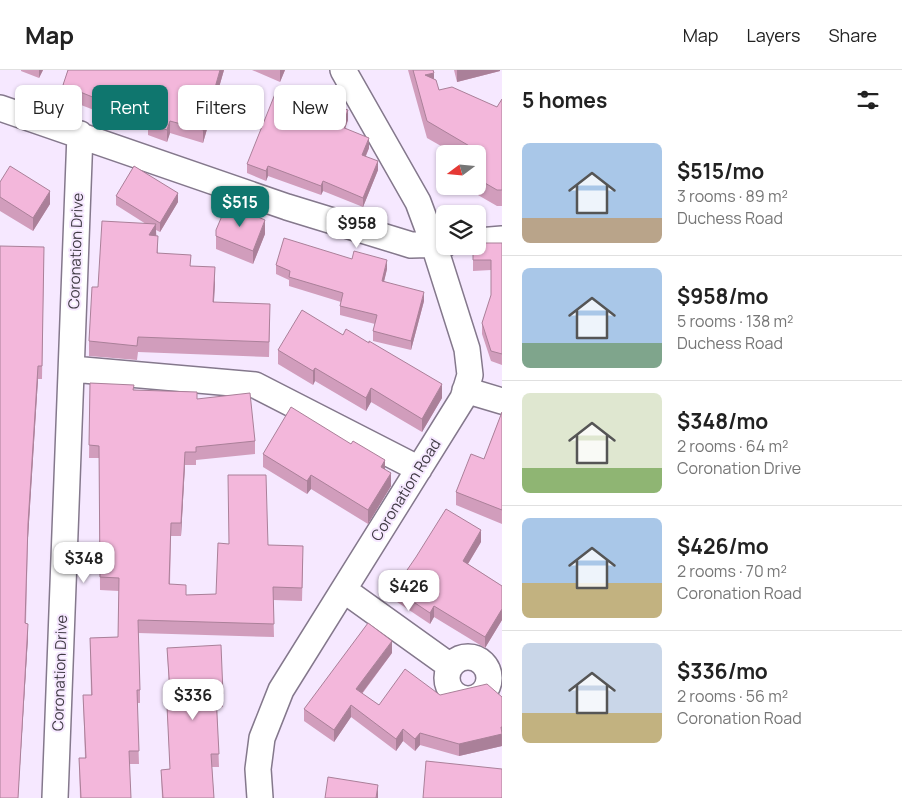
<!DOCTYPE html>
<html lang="en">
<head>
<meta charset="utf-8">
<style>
	:root { --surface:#fff; --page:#f6f6f6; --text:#222; --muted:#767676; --line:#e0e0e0; --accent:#0f766e }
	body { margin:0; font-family:Manrope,sans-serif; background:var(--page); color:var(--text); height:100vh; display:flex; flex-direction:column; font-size:19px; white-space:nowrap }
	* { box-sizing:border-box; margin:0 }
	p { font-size:16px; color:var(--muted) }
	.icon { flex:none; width:28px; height:28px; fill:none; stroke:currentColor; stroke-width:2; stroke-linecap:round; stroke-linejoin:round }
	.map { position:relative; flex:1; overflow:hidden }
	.side { display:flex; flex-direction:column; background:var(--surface); width:400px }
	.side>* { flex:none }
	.hud { position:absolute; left:15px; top:15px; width:411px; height:45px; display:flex; gap:10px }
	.needle { width:32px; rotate:254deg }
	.controls { position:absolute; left:436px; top:75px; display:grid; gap:10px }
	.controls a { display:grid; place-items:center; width:50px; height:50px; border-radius:8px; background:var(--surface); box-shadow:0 1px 4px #0004; font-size:25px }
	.price { position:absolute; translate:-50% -42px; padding:0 11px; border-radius:10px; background:#fff; color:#222; font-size:16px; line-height:32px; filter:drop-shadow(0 1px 2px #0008) }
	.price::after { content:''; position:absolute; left:50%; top:30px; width:15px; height:11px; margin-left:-8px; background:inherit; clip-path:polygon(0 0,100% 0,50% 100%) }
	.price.on { background:var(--accent); color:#fff }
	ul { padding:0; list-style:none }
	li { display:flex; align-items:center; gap:15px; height:125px; padding:0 20px }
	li+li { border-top:1px solid var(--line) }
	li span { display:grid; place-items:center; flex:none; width:140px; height:100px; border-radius:8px; color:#555 }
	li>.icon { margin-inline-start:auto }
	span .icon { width:60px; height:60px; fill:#fffc; stroke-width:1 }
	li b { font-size:21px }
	h2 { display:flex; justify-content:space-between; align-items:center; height:60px; padding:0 20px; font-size:21px }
	.chip { padding:0 18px; border-radius:8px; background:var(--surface); box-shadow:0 1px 4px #0004; font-size:18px; line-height:45px }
	.chip.on { background:var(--accent); color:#fff }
	header { display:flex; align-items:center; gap:30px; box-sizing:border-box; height:70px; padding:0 25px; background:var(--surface); border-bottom:1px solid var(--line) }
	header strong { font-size:24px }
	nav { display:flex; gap:28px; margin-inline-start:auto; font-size:18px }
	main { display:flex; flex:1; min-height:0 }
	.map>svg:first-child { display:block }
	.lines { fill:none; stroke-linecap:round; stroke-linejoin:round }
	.minor-casing { stroke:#84788c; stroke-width:28 }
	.minor { stroke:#fff; stroke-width:25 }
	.wall { fill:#d19dbc }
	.shaded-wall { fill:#aa8099 }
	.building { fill:#f3b7db; stroke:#aa8099 }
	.labels { text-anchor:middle; stroke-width:4; stroke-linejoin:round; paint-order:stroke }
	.street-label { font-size:15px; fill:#3f3a43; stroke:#f6e8ff }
</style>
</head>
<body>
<header>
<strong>Map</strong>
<nav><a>Map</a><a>Layers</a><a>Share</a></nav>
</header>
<main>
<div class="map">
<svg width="502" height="728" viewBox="0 0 502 728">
	<rect width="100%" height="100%" fill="#f6e8ff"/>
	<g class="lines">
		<!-- minor casing -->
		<g class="minor-casing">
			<path id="minor" d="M0 38 287 137 411 175 445 174
				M478 171 502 169
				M72 299 255 315 419 399
				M465 320 502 331
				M344 520 450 596
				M447 608a21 21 0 1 1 42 0a21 21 0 1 1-42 0Z
				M55 728 80 64
				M260 728 258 699 262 668 281 620 463 328 470 305 467 279 434 175 418 132 343 0"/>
		</g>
		<!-- minor -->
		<use href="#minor" class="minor"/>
	</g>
	<!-- wall -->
	<path class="wall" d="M21 0H43L39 8 21 1Z
		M68 0H224L203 73 170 63 167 72 148 65V56L117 44 114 52 94 45V40L63 28V15Z
		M252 0H285L280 12Z
		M408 0H433L434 9 439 20 497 37 502 29V136H497L471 121V116H478V84H455L427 68Z
		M454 0H500V1L457 12Z
		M299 33 348 50 345 59 369 78 366 86 378 100 363 137 323 121 321 125 268 106 266 111 247 103V94Z
		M0 112 50 134 33 161 0 141Z
		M116 126 178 132 160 162 156 160 158 183 191 196 215 212 214 232 270 249 269 287 138 282 137 290 89 286V271L98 217 146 154 116 135Z
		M216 160 265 164 253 194 216 179Z
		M502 173V295L491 291 482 264V253L491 226V200L473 201V176Z
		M44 177 42 309H38L28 468 26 553 28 567 18 728H0Z
		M276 195 387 199 384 211 424 231 411 280 373 271V261L375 254 340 245V236L341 232 289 216V210L276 204Z
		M278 280 442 328 422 362 371 332 366 341 315 311 313 315 278 294Z
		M90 313 197 329 255 371V384L196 390V395H185L181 466H171L170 514 186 525 216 524 268 475 303 489 302 531 273 530 274 567 138 563 140 620V633H137L139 694H129L131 728H80L79 688H85L83 625H91L90 568 118 567 119 521 100 520 99 388H89Z
		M502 342V454L456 435V422L484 389Z
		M263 384 385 399 391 416 368 454 311 419 307 424 263 397Z
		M481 472 468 494 502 516V550L485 578 434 547 430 554 394 530V519Z
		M167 578 223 624V637L217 638 219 697H212L214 728H162L161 700 170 699 167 636H170Z
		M392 583 362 624 379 635 440 625 502 627V676L459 686 420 675 415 681 403 671 396 681 351 647 334 672 304 651V639Z"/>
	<!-- shaded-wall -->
	<path class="shaded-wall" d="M39 0H43L39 8Z
		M220 0H224L203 73V60Z
		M280 0H285L280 12Z
		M457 0H500V1L457 12Z
		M434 3V19L425 5Z
		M117 32V44L114 52V40Z
		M348 40V50L342 67V57Z
		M170 51V63L167 72V60Z
		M369 68V78L362 94V85Z
		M378 91V100L363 137V128Z
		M268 96V106L266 111V101Z
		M323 111V121L321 125V116Z
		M50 121V134L33 161V148Z
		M178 123V132L160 162V153Z
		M265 150V164L253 194V181Z
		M156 154V169L149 165Z
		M387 190V199L382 220V211Z
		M215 197V212L213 247V232Z
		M424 222V231L411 280V271Z
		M38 296V309L28 468V454Z
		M315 298V311L313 315V301Z
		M442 314V328L422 362V349Z
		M371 318V332L366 341V328Z
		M185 382V395L181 466V453Z
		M385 390V404L381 397Z
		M391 403V416L368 454V440Z
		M311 405V419L307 424V411Z
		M481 460V472L463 502V491Z
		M434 536V547L430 554V543Z
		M502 539V550L485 578V567Z
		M28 554V567L18 728Z
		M392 571V583L356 631V619Z
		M351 635V647L334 672V660Z
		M501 657H502V676L459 686V674Z
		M403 659V671L396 681V669Z
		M420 663V675L415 681V669Z
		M378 715V728H376Z"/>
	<!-- building -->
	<path class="building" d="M68 0H220L203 60 170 51 167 60 148 53 151 45 117 32 114 40 94 32 95 28 63 15Z
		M413 0H433L434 3 425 5 436 10 439 20 452 17 497 37 502 29V120H497L478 109V94L483 84 427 51Z
		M275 24 299 33 303 24 348 40 342 57 369 68 362 85 378 91 363 128 323 111 321 116 268 96 266 101 247 94Z
		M10 96 50 121 33 148 0 127V112Z
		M134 96 178 123 160 153 116 126Z
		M227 134 265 150 253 181 216 166V160Z
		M102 151 156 154 149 165 158 166 157 183 191 185 190 196 215 197 213 232 270 234 269 272 138 267 137 276 89 271 92 217H98Z
		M284 168 352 189 354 181 387 190 382 211 424 222 411 271 373 261 377 245 340 236 343 223 289 207 290 201 276 195Z
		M478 173H502V284L491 281 482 253 491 225V190H473V176H478Z
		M0 176 44 177 42 296H38L28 454 25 553 28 554 18 728H0Z
		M302 240 343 265 346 259 369 273V271L442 314 422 349 371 318 366 328 315 298 313 301 278 280Z
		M90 313 134 315 133 320 197 322V329L250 323 255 371 196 377V382H185L181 453H171L169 514 186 515V525L216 524 218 473 229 474 228 405H266L268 475 303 476 302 518 273 517 274 554 138 550 140 620H137L139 681H129L131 728H81L79 688H86L83 625H92L90 568 118 567 119 508 100 507 99 376 89 375Z
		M291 337 351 374 353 371 385 390 381 397 391 403 368 440 311 405 307 411 263 384Z
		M502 342V440L456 422 471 384 484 389Z
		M446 439 481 460 463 491 502 516V539L485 567 434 536 430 543 394 519 416 487Z
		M368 553 392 571 356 619 379 635 405 599 440 625 487 614 502 627V657H501L502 664 459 674 420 663 415 669 403 659 396 669 351 635 334 660 304 639Z
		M221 575 223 624 216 625 219 684H211L214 728H163L161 700 170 699 167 636H171L167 578Z
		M426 691 502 699V728H423Z
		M328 707 378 715 376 728H325Z"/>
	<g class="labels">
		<!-- street labels -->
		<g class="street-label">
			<text transform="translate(76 181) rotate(-88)" y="5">Coronation Drive</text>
			<text transform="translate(406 420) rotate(-58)" y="5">Coronation Road</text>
			<text transform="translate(60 603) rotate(-88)" y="5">Coronation Drive</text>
		</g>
	</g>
</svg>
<div class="controls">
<a><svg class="needle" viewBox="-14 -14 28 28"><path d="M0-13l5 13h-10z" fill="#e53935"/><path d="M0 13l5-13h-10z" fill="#767676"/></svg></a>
<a><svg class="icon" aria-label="layers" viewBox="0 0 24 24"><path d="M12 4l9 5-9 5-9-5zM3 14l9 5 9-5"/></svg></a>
</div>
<b class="price on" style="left:240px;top:158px">$515</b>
<b class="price" style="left:357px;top:179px">$958</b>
<b class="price" style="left:84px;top:514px">$348</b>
<b class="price" style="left:409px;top:542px">$426</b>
<b class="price" style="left:193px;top:651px">$336</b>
<div class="hud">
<a class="chip">Buy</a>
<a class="chip on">Rent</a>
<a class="chip">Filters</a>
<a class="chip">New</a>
</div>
</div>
<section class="side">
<h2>5 homes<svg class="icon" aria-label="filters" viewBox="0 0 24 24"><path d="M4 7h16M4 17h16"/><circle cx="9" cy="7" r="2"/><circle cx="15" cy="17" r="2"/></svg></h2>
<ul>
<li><span style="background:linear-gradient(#a9c7e8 75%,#b9a48a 0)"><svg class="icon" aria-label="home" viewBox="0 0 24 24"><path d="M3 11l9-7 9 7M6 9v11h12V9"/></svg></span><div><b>$515/mo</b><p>3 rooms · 89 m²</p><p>Duchess Road</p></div></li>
<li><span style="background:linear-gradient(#a9c7e8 75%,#7fa58c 0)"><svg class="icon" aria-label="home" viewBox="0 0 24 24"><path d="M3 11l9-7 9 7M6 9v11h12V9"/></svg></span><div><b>$958/mo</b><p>5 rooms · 138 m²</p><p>Duchess Road</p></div></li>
<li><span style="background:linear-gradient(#dfe7d0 75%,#8fb573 0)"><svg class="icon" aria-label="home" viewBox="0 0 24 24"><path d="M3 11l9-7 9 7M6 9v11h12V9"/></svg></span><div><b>$348/mo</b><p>2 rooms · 64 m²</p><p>Coronation Drive</p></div></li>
<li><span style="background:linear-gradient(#a9c7e8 65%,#c2b280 0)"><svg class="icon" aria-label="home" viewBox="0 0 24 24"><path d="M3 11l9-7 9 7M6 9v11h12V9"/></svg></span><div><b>$426/mo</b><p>2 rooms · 70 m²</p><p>Coronation Road</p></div></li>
<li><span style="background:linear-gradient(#c9d6e8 70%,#c2b280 0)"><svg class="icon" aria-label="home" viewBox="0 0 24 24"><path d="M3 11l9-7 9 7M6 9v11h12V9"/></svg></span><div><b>$336/mo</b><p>2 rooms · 56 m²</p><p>Coronation Road</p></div></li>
</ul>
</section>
</main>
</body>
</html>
